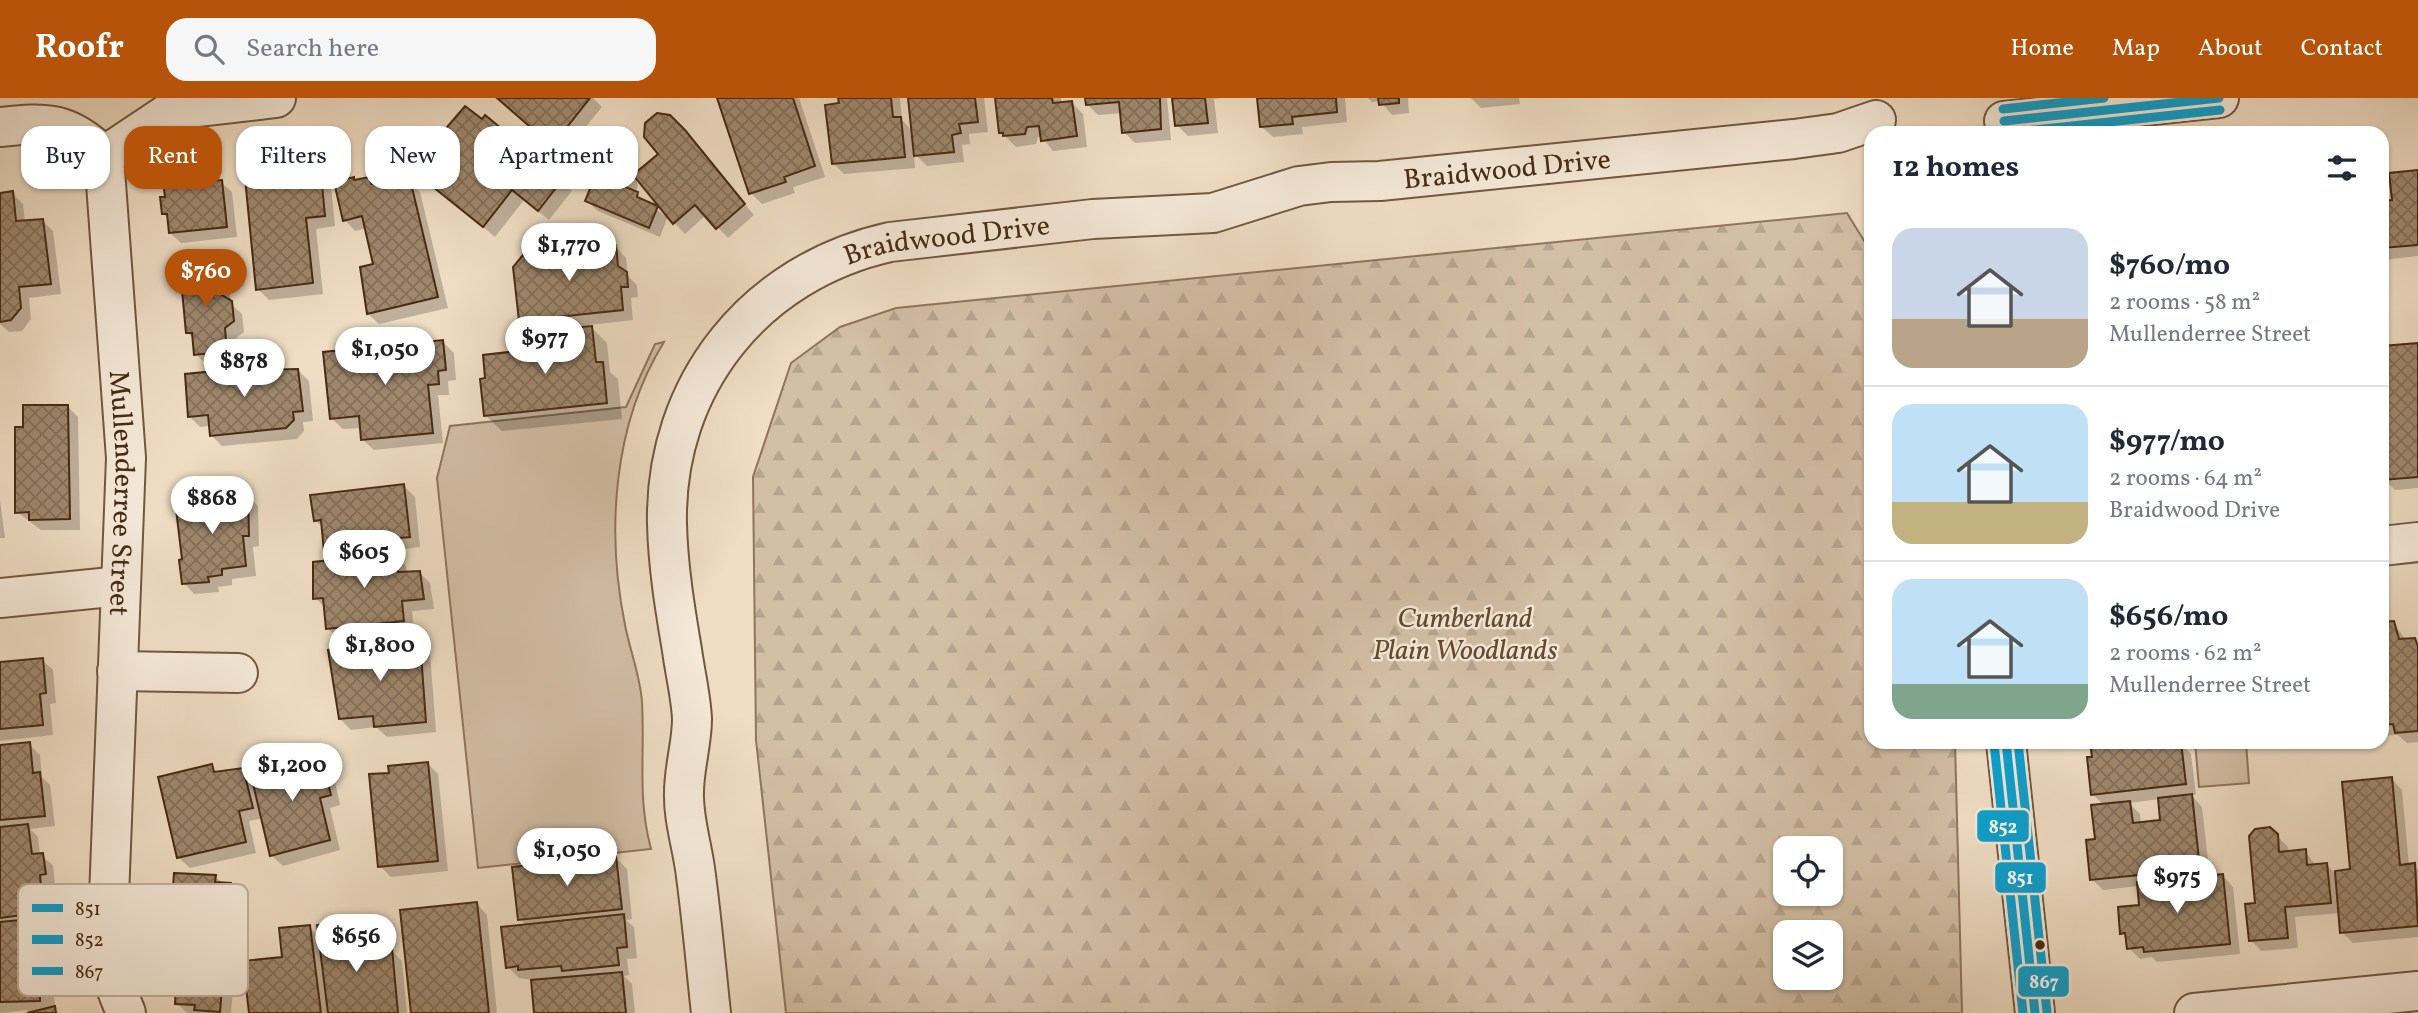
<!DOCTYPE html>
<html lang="en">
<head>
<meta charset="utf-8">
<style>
	:root { --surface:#fff; --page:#f6f6f7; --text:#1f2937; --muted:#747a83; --line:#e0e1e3; --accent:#b45309 }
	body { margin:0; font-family:Vollkorn,serif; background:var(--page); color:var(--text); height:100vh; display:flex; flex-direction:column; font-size:26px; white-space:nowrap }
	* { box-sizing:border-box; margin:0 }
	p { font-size:23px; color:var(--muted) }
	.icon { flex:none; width:38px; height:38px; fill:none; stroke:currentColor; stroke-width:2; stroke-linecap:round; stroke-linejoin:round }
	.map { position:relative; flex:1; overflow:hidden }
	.side { position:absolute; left:1864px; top:28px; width:525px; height:623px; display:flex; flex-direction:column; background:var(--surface); border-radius:21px; box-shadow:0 2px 5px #0004 }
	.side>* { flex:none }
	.top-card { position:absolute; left:21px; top:28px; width:665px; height:63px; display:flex; gap:14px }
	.buttons { position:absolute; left:1773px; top:738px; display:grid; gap:14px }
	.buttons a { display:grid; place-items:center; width:70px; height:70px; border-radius:14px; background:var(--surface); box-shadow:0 2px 5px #0004; font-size:35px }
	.price { position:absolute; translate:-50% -60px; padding:0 16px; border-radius:24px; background:#fff; color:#222; font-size:23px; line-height:46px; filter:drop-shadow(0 2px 4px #0008) }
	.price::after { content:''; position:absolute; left:50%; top:42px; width:21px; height:16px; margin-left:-10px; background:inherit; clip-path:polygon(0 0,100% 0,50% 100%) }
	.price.on { background:var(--accent); color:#fff }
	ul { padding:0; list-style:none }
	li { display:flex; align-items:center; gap:21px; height:175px; padding:0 28px }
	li+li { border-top:2px solid var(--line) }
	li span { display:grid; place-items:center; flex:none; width:196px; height:140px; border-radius:21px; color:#555 }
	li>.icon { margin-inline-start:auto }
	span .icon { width:84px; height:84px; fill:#fffc; stroke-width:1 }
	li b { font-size:30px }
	h2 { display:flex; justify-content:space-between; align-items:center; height:84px; padding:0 28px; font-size:30px }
	.pill { padding:0 24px; border-radius:21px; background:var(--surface); box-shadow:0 2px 5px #0004; font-size:24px; line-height:63px }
	.pill.on { background:var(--accent); color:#fff }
	header { display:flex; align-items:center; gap:42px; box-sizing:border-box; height:98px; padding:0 35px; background:var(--accent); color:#fff }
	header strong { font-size:33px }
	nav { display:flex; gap:38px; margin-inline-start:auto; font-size:24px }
	.search { width:490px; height:63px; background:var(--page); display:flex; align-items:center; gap:18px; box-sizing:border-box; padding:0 24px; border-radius:21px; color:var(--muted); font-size:26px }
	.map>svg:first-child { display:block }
	.grass { fill:#d3bfa6; stroke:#8e755c; stroke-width:2 }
	.forest { fill:url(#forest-firs); stroke:#8e755c; stroke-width:2; fill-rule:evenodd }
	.shadow { fill:#0003; fill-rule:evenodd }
	.building { fill:url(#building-cross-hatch); stroke:#482b11; stroke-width:2 }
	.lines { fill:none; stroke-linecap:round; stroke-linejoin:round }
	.minor-casing { stroke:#72583e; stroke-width:42 }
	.tertiary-casing { stroke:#72583e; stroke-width:42 }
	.minor { stroke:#f5e9d9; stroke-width:38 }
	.tertiary { stroke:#f5e9d9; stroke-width:38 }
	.bus-1-casing { stroke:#f5e9d9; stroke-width:14 }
	.bus-2-casing { stroke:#f5e9d9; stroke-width:14 }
	.bus-3-casing { stroke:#f5e9d9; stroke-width:14 }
	.bus-1 { stroke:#0ba0ce; stroke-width:9 }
	.bus-2 { stroke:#0ba0ce; stroke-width:9 }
	.bus-3 { stroke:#0ba0ce; stroke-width:9 }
	.bus-dot { fill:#482b11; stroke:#f5e9d9; stroke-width:2.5 }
	.labels { text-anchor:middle; stroke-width:5; stroke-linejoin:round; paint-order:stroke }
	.street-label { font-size:28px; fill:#482b11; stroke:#f5e9d9 }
	.park-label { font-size:28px; font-style:italic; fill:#64492f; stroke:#f5e9d9 }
	.key { fill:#f5e9d9; stroke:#c1b09d; stroke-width:2 }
	.key-label { font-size:19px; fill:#482b11 }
	.line-badge { stroke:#f5e9d9; stroke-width:2.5 }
	.badge-label { font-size:19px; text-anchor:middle; font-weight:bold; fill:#fff }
</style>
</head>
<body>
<header>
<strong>Roofr</strong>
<div class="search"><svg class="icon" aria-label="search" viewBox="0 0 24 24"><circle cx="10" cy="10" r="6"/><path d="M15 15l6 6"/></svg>Search here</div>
<nav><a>Home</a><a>Map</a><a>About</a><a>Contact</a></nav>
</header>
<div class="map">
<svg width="2418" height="915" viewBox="0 0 2418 915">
	<defs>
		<pattern id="forest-firs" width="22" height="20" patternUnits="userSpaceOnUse" patternTransform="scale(1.75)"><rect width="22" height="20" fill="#d3bfa6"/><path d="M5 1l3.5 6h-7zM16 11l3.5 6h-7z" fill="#b7a48e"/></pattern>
		<pattern id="building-cross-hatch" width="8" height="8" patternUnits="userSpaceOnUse" patternTransform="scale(1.75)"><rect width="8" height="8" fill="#9f886e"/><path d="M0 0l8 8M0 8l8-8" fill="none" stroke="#846f59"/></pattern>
	</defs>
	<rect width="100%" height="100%" fill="#efddc4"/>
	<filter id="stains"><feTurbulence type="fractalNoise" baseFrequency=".00286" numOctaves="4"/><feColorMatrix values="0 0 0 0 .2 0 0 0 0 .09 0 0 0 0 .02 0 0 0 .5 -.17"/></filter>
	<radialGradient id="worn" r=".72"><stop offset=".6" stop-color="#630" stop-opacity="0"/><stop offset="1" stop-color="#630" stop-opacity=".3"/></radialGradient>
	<!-- grass -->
	<path class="grass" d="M664 244C613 326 606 433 625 527 630 553 640 577 642 604 645 658 637 698 651 751L478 770 437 380 450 328 626 309 655 246Z
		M2195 644H2246L2249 685 2199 689Z"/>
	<!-- forest -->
	<path class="forest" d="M1847 115 1871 154V644H1955L1962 915H786L756 642 753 379 791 265 840 229 896 210ZM1785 751H1830V796H1785ZM1785 835H1830V880H1785Z"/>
	<!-- shadow -->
	<path class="shadow" d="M496 0H593L602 9 563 57Z
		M719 0H799L825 79 793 89 795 95 762 106 751 95Z
		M840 0H900L902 22 913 34 910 0H984L988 34 969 36 970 46 962 47 964 64 927 68 914 55 915 70 844 76 833 65Z
		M997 0H1061L1062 6 1072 5 1083 16 1087 49 1053 53 1042 39H1038L1036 46 1016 49 1001 34Z
		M1087 0H1167L1171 42 1135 45 1124 34 1122 15 1098 17 1087 6Z
		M1174 0H1222L1214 1 1218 35 1188 38 1177 27Z
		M1259 0H1345L1347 24 1302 29 1303 36 1273 39 1262 29Z
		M1368 0H1408L1409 15 1392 17 1380 3 1372 4Z
		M1471 0H1519L1520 6 1481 10Z
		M681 30 754 117 728 140 706 117 685 136 668 118 660 139 598 113 587 103 624 66 635 77 638 88 635 95 665 118 661 56Z
		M319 67 330 78 335 128 316 131 323 196 269 202 258 191Z
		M2418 74V158L2382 162V105L2394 103Z
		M370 81 376 87 385 84 389 88 409 83 420 94 448 210 379 226 368 216 375 167 367 130 355 133 345 122Z
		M561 82 572 93 549 122 524 102 495 139 429 84Z
		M178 84 182 88 221 84 232 94 237 139 181 145 170 135 169 121 163 115 167 101Z
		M12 95 23 106 25 124 42 122 53 133 61 196 29 200 31 221 22 233 9 234 0 226V96Z
		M616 149 626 160 628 178 637 187 638 199 631 200 633 222 589 227 607 245 610 274 618 281 622 321 502 333 486 318 554 251 551 231 532 233 521 222Z
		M218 169 229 180 231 206 242 216 244 234 235 241 237 264 207 267 196 256 194 240 188 235Z
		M443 244 454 255 456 282 448 283 449 297H438L443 345 374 352 363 342 362 330 343 331 332 321Z
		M2418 247V390L2395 392 2384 381 2382 357V342L2388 341 2382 250Z
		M255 271 258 274 298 272 309 283 313 323 303 324 304 333 297 341 222 348 211 337 210 328 200 329 189 318Z
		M67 308 78 319 80 432H41L17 414 25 331Z
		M404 388 415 399 420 449 389 453V457H395L406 468 407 475 419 474 430 485 434 511 412 513 414 533 339 541 328 531 326 510 315 500 336 463 326 454 323 430 315 422Z
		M247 397 258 408 259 448 253 449 256 478 232 481V487L218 489 219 494 194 496 184 485Z
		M0 402 5 440H0Z
		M2393 525 2406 542H2414L2418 545V644L2407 645 2398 637 2382 638V526Z
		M419 544 430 555 436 634 387 639 376 629 351 632 340 621Z
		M42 562 53 572 56 605 50 606 53 637 0 643V566Z
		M2092 644H2138V650L2180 645 2191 656 2196 697H2191L2202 709 2210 779 2223 778 2233 789 2240 856 2157 864 2152 859 2140 861 2129 850 2128 841 2122 835 2141 809 2139 788 2103 792 2092 781 2104 707 2093 697ZM2160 701 2162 724 2141 726 2140 716 2129 705Z
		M29 646 40 657 42 679 50 687 55 728 30 731 38 739 40 757 53 767 55 787H50L52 809 46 810 48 826 33 827 40 834 42 854H47L58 864 61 891 53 892 55 908H52L59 915H30L27 912 0 915V649Z
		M321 660 332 670 340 707 330 710 340 752 283 768 272 758 263 720 249 723 256 755 190 770 179 760 211 668 218 675 243 672 254 683 258 670Z
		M428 666 438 676 448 773 391 779 380 768 391 676Z
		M2392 681 2402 692 2409 768 2418 771V839L2353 845 2342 834 2340 815 2295 819 2298 850 2261 853 2251 842 2270 731 2288 749 2289 755 2305 753 2316 768 2327 767 2334 774 2352 773Z
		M616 760 627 771 632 821 626 822 634 829 637 860 627 861 629 877 624 878 632 886 635 915H536L533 882 519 880 508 869 527 828 520 821Z
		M215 779 241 798 231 915H187L177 905 178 891 172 885 174 861 159 850 173 805Z
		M477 806 487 817 497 915H413Z
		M349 825 360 836 362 855 391 852 402 863 407 915H250L284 861 309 829 320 840Z"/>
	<!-- building -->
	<path class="building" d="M497 0H590L552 48Z
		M717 0H793L815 68 784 79 786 84 749 96Z
		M838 0H891L893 19H901L905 59 832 66 825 7 839 5Z
		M908 0H975L978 24 959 26 961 35 952 37 954 54 914 58Z
		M995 0H1052L1053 5 1072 3 1077 38 1041 43 1039 28 1027 29 1025 36 1003 38V35H999Z
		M1085 0H1160L1161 31 1122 35 1119 4 1086 7Z
		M1172 0H1205L1208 25 1175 28Z
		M1257 0H1336L1337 14 1292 19 1293 26 1260 29Z
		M1378 0H1399V5L1379 7Z
		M465 8 482 21 485 17 563 81 538 113 512 92 483 129 427 84 456 47 442 35Z
		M657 15 670 17 685 32 745 106 716 131 695 107 673 126 633 77 658 56 644 39 645 25Z
		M612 59 625 65 628 76 623 88 638 94 637 99 658 108 649 130 585 103 601 64Z
		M320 65 325 118 306 120 313 185 256 192 244 70Z
		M2418 72V147L2382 150V103L2392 102 2389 75Z
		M354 79V82L370 79 371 86 386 83 387 87 410 81 438 199 367 216 360 169 373 166 362 118 343 123 334 84Z
		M179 82V86L222 82 227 129 169 135 167 116H162L160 99H165L163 83Z
		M13 93 16 123 43 121 51 186 19 189 21 210 11 222 0 224V95Z
		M616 147 618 168 627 174 628 189H621L623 212 519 223 513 169 523 157Z
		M218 168 222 197 232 203 234 223 225 230 227 253 194 257 192 235H186L180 171Z
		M592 228 596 264H603L607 305 484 318 480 281 485 280 483 257 552 249 550 232Z
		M443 242 446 272 438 273 439 286 428 287 433 335 361 342 359 318 330 321 323 254Z
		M2418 245V379L2382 382V340L2386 339 2382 248Z
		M256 269V272L298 271 303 313 293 314 294 322 286 330 210 338 208 317 188 319 185 276Z
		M23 307H68L70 421 29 422V414L15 415V329H23Z
		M404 386 410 439 379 442V448L324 454 321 422 314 423 310 397Z
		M248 395 249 438H243L246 468 222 471V477L208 479 209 484 182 486 179 462 182 461 175 403Z
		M396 455 398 474 420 473 424 501 402 503 404 523 326 531 323 500 313 501V464Z
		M2394 523 2399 541 2415 540 2418 549V633L2395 635 2393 626 2382 627V524Z
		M420 542 426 624 374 629 373 618 339 621 328 552Z
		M43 560 46 595 40 596 43 627 0 631V564Z
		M30 644 33 675 40 674 45 718 0 722V647Z
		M2090 644H2129L2130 649 2181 644 2186 686 2091 697 2087 659H2092Z
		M321 658 331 697 320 700 330 742 270 758 250 673 257 672 256 668 285 662 294 664Z
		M428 664 438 763 378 769 369 676 389 675 388 668Z
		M212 666 214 674 243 670 253 710 239 713 246 744 177 760 158 679Z
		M2392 679 2400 767 2415 765 2418 828 2340 835 2335 773 2350 771 2342 684Z
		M2192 696 2200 771 2090 782 2086 742 2095 741 2091 707 2130 703 2133 725 2160 722 2158 700Z
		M28 726 32 756 43 755 46 776 40 777 42 798 36 799 38 815 0 820V729Z
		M2270 729 2278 736 2279 754 2306 751 2307 767 2327 765 2331 805 2285 809 2288 840 2249 843 2245 806 2255 805 2249 738 2255 731Z
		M616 758 622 811 518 822 512 769Z
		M174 775 216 777 215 784 231 785 220 914 194 912 195 907 175 906 176 886H170L173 852 157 851 160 802 172 803Z
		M2223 776 2230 846 2144 854 2143 849 2127 851 2125 835 2120 836 2118 809 2139 807 2137 784Z
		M477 804 489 915H411L400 812Z
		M624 816 627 849 617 850 619 867 562 873 561 868 518 872V868L506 870 501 829Z
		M29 821 33 854 48 852 51 881 43 882 45 897 40 898V903L0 904V824Z
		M350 823 353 854 392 850 398 915H328L317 827Z
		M310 827 321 915H249L243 863 282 859 279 830Z
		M622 874 626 915H534L531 882Z
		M55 908 56 915H27Z"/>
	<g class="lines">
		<!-- minor casing -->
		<g class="minor-casing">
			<g id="minor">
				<path d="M0 29C48 24 67 23 104 58"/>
				<path id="s1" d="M104 58 126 360 107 851 116 890 126 915"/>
				<path d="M104 58 173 12 276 0"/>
				<path d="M2382 448 2418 444"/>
				<path d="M0 500 121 488"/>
				<path d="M117 573 238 575"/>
				<path d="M2006 644 2035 915"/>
				<path d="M2194 915 2418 893"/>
			</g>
		</g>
		<!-- tertiary casing -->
		<g class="tertiary-casing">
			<g id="tertiary">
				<path d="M2004 23 2219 0"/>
				<path id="s2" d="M711 915C706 869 702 823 696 778 693 750 683 722 684 694 684 670 692 645 692 621 691 598 685 575 682 552 675 511 668 468 667 426 664 287 755 174 890 144L1093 121 1213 115 1299 88 1331 84 1380 83 1794 41 1838 35 1876 22"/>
			</g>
		</g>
		<!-- minor -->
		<use href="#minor" class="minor"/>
		<!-- tertiary -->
		<use href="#tertiary" class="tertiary"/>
		<!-- bus-1 casing -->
		<g class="bus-1-casing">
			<path id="bus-1" d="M2004 23 2219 0
				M2006 644 2035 915"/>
		</g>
		<!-- bus-2 casing -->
		<g class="bus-2-casing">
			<path id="bus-2" d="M2007 35 2220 12
				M1994 645 2023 915"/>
		</g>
		<!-- bus-3 casing -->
		<g class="bus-3-casing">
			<path id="bus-3" d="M2003 11 2104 0
				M2018 644 2047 914"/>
		</g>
		<!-- bus-1 -->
		<use href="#bus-1" class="bus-1"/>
		<!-- bus-2 -->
		<use href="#bus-2" class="bus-2"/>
		<!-- bus-3 -->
		<use href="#bus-3" class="bus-3"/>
	</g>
	<!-- markers -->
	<circle class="bus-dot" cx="2040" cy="847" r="6"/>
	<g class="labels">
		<!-- street labels -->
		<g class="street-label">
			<text dy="10" stroke="none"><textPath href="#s2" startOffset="1507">Braidwood Drive</textPath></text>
			<text dy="10" stroke="none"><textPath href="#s2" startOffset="940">Braidwood Drive</textPath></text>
			<text dy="10" stroke="none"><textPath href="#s1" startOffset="338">Mullenderree Street</textPath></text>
		</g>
		<!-- park labels -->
		<g class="park-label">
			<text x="1465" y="529">Cumberland<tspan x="1465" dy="32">Plain Woodlands</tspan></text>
		</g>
	</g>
	<!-- legend -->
	<rect x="18" y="786" width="230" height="112" rx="10" class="key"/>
	<rect x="32" y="806" width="31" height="8" fill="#0ba0ce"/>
	<rect x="32" y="837" width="31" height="9" fill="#0ba0ce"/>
	<rect x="32" y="869" width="31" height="8" fill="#0ba0ce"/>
	<g class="key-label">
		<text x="75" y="817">851</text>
		<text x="75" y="848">852</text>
		<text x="75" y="880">867</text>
	</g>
	<g class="line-badge">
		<rect x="1976" y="711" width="54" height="34" rx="7" fill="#0ba0ce"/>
		<rect x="1994" y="763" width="53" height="33" rx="7" fill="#0ba0ce"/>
		<rect x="2017" y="867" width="53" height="33" rx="7" fill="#0ba0ce"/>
	</g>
	<g class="badge-label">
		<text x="2003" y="735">852</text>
		<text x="2020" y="786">851</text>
		<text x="2044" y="890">867</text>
	</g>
	<rect width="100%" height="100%" filter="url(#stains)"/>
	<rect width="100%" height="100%" fill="url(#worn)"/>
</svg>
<div class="buttons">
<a><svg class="icon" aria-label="locate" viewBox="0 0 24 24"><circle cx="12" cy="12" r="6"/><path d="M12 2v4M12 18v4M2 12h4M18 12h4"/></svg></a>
<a><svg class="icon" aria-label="layers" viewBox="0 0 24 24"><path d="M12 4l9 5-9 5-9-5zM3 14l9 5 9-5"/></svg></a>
</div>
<b class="price" style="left:569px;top:185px">$1,770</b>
<b class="price on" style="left:206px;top:211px">$760</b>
<b class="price" style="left:545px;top:278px">$977</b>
<b class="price" style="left:385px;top:289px">$1,050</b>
<b class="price" style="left:244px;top:301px">$878</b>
<b class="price" style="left:212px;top:438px">$868</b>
<b class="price" style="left:364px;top:492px">$605</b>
<b class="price" style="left:380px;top:585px">$1,800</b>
<b class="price" style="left:292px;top:705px">$1,200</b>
<b class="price" style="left:567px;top:790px">$1,050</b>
<b class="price" style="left:2177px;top:817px">$975</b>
<b class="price" style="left:356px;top:876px">$656</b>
<div class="top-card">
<a class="pill">Buy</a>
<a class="pill on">Rent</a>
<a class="pill">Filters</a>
<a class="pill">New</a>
<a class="pill">Apartment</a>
</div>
<section class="side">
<h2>12 homes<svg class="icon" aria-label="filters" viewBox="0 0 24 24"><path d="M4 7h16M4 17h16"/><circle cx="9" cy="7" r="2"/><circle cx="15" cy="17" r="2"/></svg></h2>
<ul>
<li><span style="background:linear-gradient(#c9d6e8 65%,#b9a48a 0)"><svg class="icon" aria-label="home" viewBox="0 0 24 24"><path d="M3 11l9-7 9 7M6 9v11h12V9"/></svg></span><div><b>$760/mo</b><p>2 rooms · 58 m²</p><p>Mullenderree Street</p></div></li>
<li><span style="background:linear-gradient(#bfe0f5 70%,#c2b280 0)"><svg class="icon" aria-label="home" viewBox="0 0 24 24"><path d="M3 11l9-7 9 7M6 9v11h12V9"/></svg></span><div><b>$977/mo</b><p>2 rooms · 64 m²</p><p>Braidwood Drive</p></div></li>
<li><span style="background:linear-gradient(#bfe0f5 75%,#7fa58c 0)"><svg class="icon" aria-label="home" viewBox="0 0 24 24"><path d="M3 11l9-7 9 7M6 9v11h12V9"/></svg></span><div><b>$656/mo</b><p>2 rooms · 62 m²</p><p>Mullenderree Street</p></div></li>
</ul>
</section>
</div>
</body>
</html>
